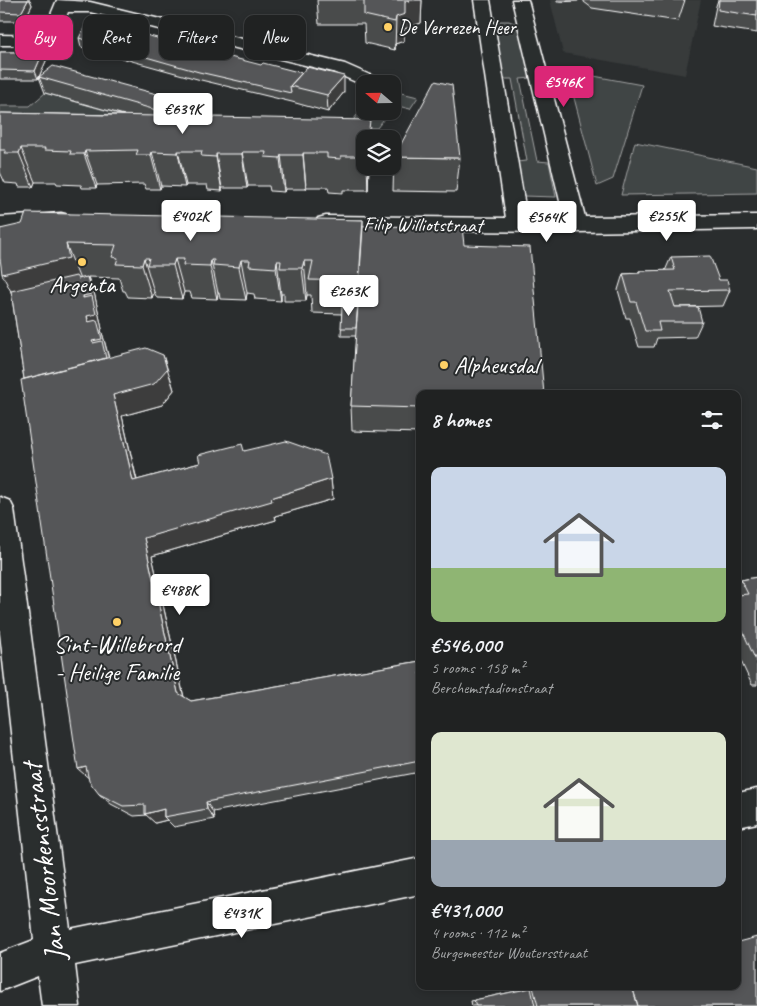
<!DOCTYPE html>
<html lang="en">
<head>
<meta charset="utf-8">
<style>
	:root { --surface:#202222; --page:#282a2a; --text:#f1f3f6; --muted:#a2a4a5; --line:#3d3f40; --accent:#db2777 }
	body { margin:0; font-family:Caveat,sans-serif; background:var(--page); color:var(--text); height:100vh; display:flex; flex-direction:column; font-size:19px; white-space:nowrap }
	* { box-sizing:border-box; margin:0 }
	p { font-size:16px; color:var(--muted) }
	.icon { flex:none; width:28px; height:28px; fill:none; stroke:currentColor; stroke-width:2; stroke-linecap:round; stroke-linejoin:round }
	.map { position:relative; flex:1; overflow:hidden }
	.side { position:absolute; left:416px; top:390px; width:325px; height:600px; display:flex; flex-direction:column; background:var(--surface); border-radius:10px; box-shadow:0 2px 8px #0003,0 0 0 1px var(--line) }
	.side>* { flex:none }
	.banner { position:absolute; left:15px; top:15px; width:326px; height:45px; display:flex; gap:10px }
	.needle { width:32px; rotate:290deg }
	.buttons { position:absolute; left:356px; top:75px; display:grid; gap:10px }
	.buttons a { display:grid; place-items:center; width:45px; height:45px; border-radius:10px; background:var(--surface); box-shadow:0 2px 8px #0003,0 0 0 1px var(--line); font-size:25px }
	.price { position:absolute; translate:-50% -42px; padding:0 11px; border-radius:5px; background:#fff; color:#222; font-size:16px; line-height:32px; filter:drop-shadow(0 1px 2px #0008) }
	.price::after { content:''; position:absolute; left:50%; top:30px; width:15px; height:11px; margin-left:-8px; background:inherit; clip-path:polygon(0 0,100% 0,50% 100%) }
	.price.active { background:var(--accent); color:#fff }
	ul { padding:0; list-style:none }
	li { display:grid; align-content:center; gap:10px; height:265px; padding:0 15px }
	li span { display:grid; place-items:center; height:155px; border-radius:10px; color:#555 }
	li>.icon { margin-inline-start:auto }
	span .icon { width:90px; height:90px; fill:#fffc; stroke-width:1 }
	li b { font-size:21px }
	h2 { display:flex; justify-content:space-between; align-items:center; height:60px; padding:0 15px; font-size:21px }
	.pill { padding:0 18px; border-radius:10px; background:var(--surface); box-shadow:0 2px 8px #0003,0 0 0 1px var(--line); font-size:18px; line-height:45px }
	.pill.active { background:var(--accent); color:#fff }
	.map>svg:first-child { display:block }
	.built { fill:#373a3b }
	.green { fill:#414445; stroke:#a0a2a2 }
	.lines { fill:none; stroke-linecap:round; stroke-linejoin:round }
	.minor-casing { stroke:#fff; stroke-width:3 }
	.minor { fill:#2a2d2e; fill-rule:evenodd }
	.wall { fill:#494b4c; stroke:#fff }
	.shaded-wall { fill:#3c3d3e; stroke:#fff }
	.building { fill:#555758; stroke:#fff }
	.poi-dot { fill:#ffd166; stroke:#2a2d2e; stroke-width:2 }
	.labels { text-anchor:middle; stroke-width:4; stroke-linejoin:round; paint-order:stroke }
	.far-poi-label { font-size:20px; fill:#fff; stroke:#2a2d2e; text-anchor:start }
	.far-street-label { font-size:20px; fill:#fff; stroke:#2a2d2e }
	.poi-label { font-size:24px; fill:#fff; stroke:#2a2d2e }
	.near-street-label { font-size:29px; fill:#fff; stroke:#2a2d2e }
</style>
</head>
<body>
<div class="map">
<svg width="757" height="1006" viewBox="0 0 757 1006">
	<rect width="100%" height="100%" fill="#2a2d2e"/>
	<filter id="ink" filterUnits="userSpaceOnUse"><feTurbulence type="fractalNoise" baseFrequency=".02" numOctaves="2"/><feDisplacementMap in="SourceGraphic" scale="10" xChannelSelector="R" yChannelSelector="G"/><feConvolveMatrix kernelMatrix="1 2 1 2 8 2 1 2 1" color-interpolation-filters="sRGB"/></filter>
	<g filter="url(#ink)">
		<!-- built -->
		<path class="built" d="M550 0H701L685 75 563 53Z"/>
		<!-- green -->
		<path class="green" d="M500 21H509L519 25 531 78 520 79 537 161 549 162 556 197 523 196 516 162 527 161 512 79H502L494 25Z
			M567 71 642 85 613 179 597 186Z
			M393 91 418 97 410 109 394 105 393 108Z
			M45 93 196 136 0 129V106H30Z
			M365 105V111H390L377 128 305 127 350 124Z
			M635 142 757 167V193L621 195Z"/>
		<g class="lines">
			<!-- minor casing -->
			<g class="minor-casing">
				<path id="minor" d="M57 0 90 2 345 64 379 79 382 83 365 84V86L333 72 90 12H68L54 45H0V35L42 36Z
					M474 0H490L527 218H564L512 0H528L585 217 757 215V229L576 232 326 230 318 228 315 223 318 218 326 216 506 218Z
					M61 213 69 215 72 220 69 225 0 231V217Z
					M0 497 10 501 14 509 70 929 420 858V894L75 965 80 1006H42L38 976 0 991V953L34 940 0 633Z
					M757 789V823L738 827V793Z"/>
			</g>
			<!-- minor -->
			<use href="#minor" class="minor"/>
		</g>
		<!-- wall -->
		<path class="wall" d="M0 0H30L32 5 24 21H0Z
			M317 0H422L421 23 404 29V41L395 44V50L365 43 364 24H319Z
			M557 0H578V1L557 2Z
			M584 0H685L678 21 592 8 584 2Z
			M718 0H757V33L712 26 716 6Z
			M79 38 344 92 328 112 292 102 201 80 81 47Z
			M0 52H43L46 61 38 79H0Z
			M39 77 207 117 365 139V166H369L368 190H343V193L329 192 328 187H306V189H285L284 192 270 191 269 186H248L247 188H222V191L208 190 207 185H186L185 187 161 186 160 189H146L144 184 97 185 96 188H82L81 185 57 184 56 182H35L33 187H19L18 184 5 183 0 172V113L124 115 45 93Z
			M394 157 460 158 456 192 393 191Z
			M363 220V226L420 394V433L352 431 351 406 356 336H341L342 314 312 313 311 295H307L306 301H284V294H281V301L255 299 254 294 247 293 246 300 220 299 219 293H218L217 299 192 298 190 292H184L182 299 157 298 154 292 152 298 128 297 125 291H123L119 278 88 277 94 292 102 329 101 330 103 336 109 358 170 376 174 390 162 405 122 416 137 480 244 451 331 479 333 499 275 516 276 520 152 556 184 697 191 701 420 661V772L213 812 214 819 174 827 167 820 155 823 147 815 134 816 111 804 99 794 24 379 11 291 0 229Z
			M671 257 719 280 730 290 723 306 675 307 702 322 695 337 657 338 654 347H639L630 318H626L618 290 623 274 638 273 639 271H665Z
			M757 577V685H752L738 655V584L741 580Z
			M538 986H738L757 1006H472L471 1001Z"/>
		<!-- shaded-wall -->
		<path class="shaded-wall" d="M28 0H30L32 5 24 21 21 13Z
			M411 0H422L421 23 404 29V41L395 44V50L396 17 405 2Z
			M43 52 46 61 38 79 35 71Z
			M344 76V92L328 112 327 95Z
			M205 107 208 124 192 120Z
			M21 148 35 182 33 187 19 153Z
			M85 151 97 185 96 188 84 154Z
			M178 151 186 185 185 187 178 153Z
			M152 152 161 186 160 189 151 155Z
			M242 152 248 186 247 188 242 154Z
			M303 153 306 187V189L303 155Z
			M216 154 222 188V191L216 157Z
			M281 155 285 189 284 192 280 158Z
			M367 166H369L368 190Z
			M66 244 79 277 83 292 19 307 2 274Z
			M144 258 154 292 152 298 142 265Z
			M175 259 184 292 182 299 173 265Z
			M211 260 218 293 217 299 210 266Z
			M241 260 247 293 246 300 239 267Z
			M277 261 281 294V301L276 268Z
			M304 261 307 295 306 301 302 268Z
			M87 277 94 292 102 329 101 330 103 336 113 376 93 343 83 296Z
			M163 355 174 390 162 405 122 416 141 500 133 481 113 395Z
			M331 479 333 499 275 516 276 520 152 556 186 707 178 693 144 538Z
			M86 767 91 780 78 769Z
			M206 802 213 812 214 819 207 809Z
			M164 809V817L167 820 155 823 145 814Z"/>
		<!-- building -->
		<path class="building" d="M0 0H28L21 13 0 12Z
			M364 0H411L405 2V14L396 17 395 22 364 15Z
			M719 0H757V16L718 10Z
			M88 20 261 65 263 63 302 73 290 86 291 93 199 72 79 38Z
			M0 52H43L35 71 0 70Z
			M53 66 205 107 195 117H181L39 77Z
			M307 67 344 76 327 95 290 86Z
			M435 81 452 85 460 158 394 157Z
			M0 113 370 120 368 139H365V156H341V159L327 158V153H303V155H281L280 158 265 157 266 152H242V154H216V157L201 156 202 151H178V153L152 152 151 155H136L138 150 85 151 84 154H70L71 151 44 150 45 148H21L19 153H4L6 150H0Z
			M26 213 363 220 359 281 309 280 313 261H304L302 268H280L281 261H277L276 268 249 266 250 260H241L239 267 213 265 214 260H211L210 266 183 265 184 259H175L173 265H147L149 258H144L142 265 116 264 118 258 112 257 116 245 66 244 69 258 2 274 0 258V229L22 224Z
			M363 226 462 227 464 245 530 247 544 394H420V408L351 406Z
			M710 256 719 280H727L730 290 670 291 675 307H698L702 322H658L660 331H645L636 302H631L623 274 640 273 639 271 675 270 671 257Z
			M76 276 78 279 87 277 92 294 83 296V298L92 296 96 314 87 316 88 322 97 320 102 339 92 341 93 343 102 341 106 358 24 379 11 291Z
			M342 306H358L356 328H341Z
			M146 348 163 355 167 369 154 384 113 395 133 481 200 463 198 455 242 444 244 451 286 441 326 455 331 479 271 498 272 501 144 538 178 693 191 701 420 661V761L206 802 207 809 164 817V809L145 814V805L123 806 99 794 89 781 86 767 78 769 21 380Z
			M757 577V663L738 621V595L748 594 741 580Z
			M757 937V1006H638L632 986H738V942Z
			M538 986H632L638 1006H538L533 987Z
			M531 988 535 1006H476L474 1000Z"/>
	</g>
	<!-- markers -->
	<g class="poi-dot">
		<circle cx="388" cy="27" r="5"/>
		<circle cx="82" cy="262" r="5"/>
		<circle cx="444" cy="365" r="5"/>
		<circle cx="117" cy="622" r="5"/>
	</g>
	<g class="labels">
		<!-- far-poi labels -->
		<g class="far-poi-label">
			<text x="398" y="34">De Verrezen Heer</text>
		</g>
		<!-- far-street labels -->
		<g class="far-street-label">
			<text transform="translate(423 224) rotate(1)" y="7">Filip Williotstraat</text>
		</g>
		<!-- poi labels -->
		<g class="poi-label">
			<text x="82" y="292">Argenta</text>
			<text x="454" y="373" text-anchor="start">Alpheusdal</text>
			<text x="117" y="652">Sint-Willebrord<tspan x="117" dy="28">- Heilige Familie</tspan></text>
		</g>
		<!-- near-street labels -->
		<g class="near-street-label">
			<text transform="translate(43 862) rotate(-97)" y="10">Jan Moorkensstraat</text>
		</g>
	</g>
</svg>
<div class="buttons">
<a><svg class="needle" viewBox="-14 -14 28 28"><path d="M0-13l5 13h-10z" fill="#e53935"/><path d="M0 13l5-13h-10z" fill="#a2a4a5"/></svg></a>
<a><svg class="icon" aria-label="layers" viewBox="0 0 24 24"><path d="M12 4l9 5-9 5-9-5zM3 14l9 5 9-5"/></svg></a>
</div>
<b class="price active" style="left:564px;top:108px">€546K</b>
<b class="price" style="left:183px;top:135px">€639K</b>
<b class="price" style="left:191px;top:242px">€402K</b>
<b class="price" style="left:667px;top:242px">€255K</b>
<b class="price" style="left:547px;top:243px">€564K</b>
<b class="price" style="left:349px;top:317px">€263K</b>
<b class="price" style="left:180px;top:616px">€488K</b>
<b class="price" style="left:242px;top:939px">€431K</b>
<div class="banner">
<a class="pill active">Buy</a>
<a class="pill">Rent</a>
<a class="pill">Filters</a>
<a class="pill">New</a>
</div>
<section class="side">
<h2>8 homes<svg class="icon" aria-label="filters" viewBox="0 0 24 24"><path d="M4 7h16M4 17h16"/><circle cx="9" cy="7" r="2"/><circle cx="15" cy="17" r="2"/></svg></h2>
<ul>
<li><span style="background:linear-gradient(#c9d6e8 65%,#8fb573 0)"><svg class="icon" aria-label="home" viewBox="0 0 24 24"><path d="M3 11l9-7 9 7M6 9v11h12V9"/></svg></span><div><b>€546,000</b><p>5 rooms · 158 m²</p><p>Berchemstadionstraat</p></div></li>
<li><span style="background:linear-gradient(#dfe7d0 70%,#9aa5b1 0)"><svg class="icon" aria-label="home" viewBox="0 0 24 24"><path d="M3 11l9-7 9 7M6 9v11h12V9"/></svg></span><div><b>€431,000</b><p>4 rooms · 112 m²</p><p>Burgemeester Woutersstraat</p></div></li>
</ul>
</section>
</div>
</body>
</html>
